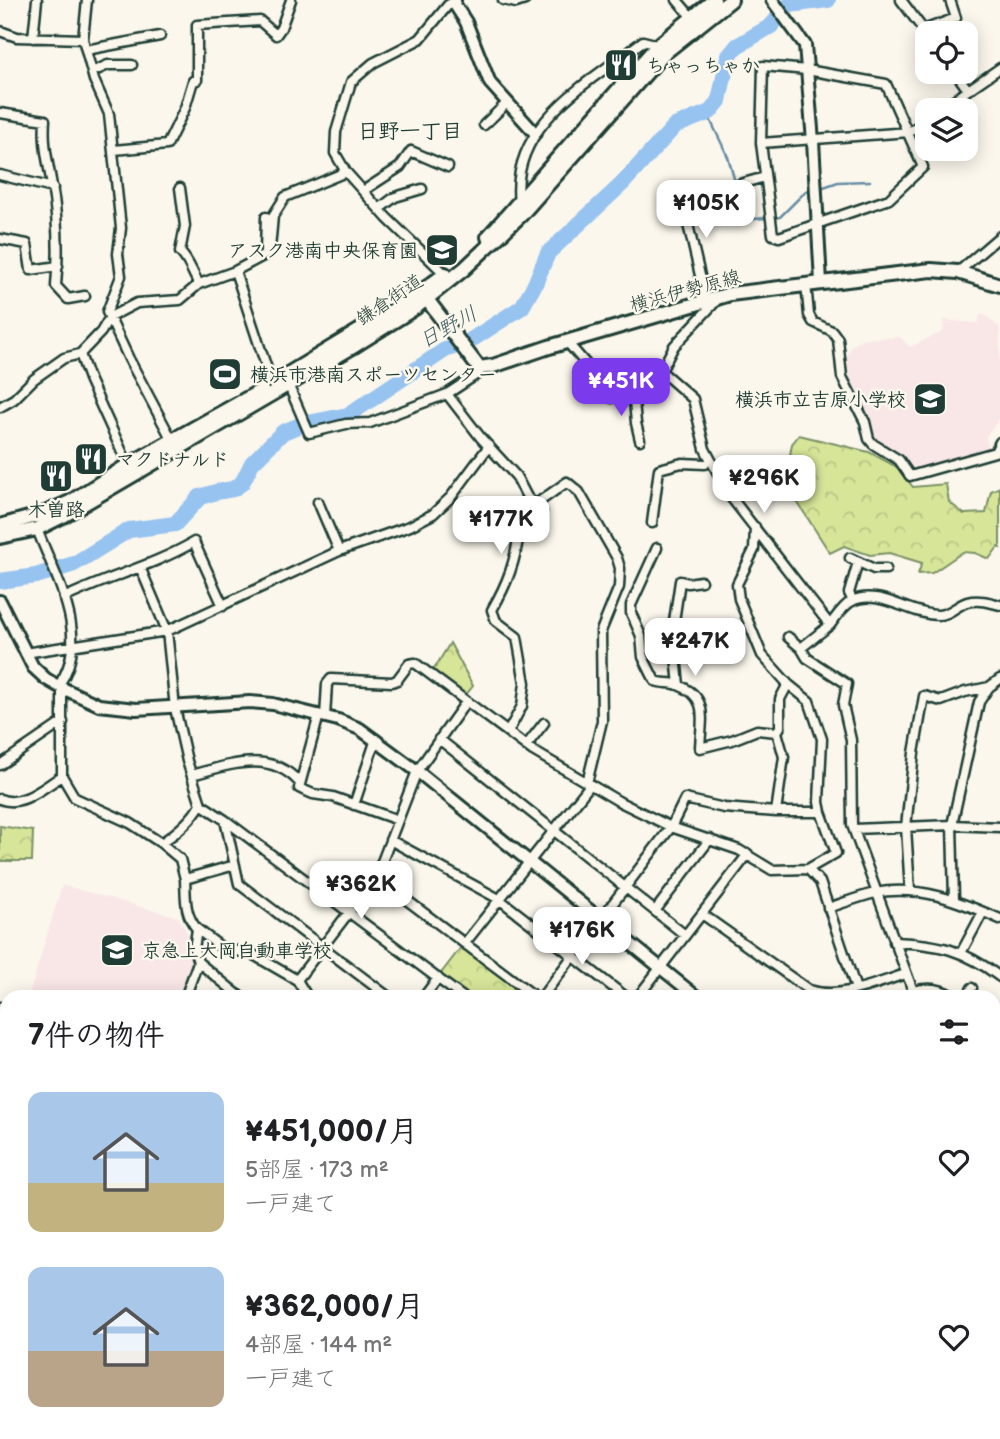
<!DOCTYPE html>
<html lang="ja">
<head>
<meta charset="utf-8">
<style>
	:root { --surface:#fff; --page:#f6f6f6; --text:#202124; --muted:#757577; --accent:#7c3aed }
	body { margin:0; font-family:"Balsamiq Sans","Klee One",sans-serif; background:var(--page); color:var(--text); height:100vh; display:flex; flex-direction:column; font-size:26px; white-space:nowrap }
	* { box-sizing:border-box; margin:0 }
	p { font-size:23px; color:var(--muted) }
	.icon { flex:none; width:38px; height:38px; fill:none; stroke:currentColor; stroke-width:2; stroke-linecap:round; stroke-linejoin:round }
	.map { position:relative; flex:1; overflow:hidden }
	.drawer { position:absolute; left:0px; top:990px; width:1001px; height:450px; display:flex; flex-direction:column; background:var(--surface); border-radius:21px 21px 0 0; box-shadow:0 4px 18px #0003 }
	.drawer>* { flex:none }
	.controls { position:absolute; left:915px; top:21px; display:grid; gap:14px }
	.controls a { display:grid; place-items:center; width:63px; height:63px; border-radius:14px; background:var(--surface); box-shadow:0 4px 18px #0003; font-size:35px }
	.price { position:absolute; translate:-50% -60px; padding:0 16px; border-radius:14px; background:#fff; color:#222; font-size:23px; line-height:46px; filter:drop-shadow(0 2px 4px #0008) }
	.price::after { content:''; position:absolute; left:50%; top:42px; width:21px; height:16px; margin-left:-10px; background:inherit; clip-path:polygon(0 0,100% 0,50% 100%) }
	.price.on { background:var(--accent); color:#fff }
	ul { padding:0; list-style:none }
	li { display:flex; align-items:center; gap:21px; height:175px; padding:0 28px }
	li span { display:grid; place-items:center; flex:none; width:196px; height:140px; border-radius:14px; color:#555 }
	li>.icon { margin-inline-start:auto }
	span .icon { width:84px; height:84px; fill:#fffc; stroke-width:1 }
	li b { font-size:30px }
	h2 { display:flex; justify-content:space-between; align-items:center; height:84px; padding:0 28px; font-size:30px }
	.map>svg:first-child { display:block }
	.built { fill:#f9e7e8 }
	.forest { fill:url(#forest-crowns); stroke:#7a9166; stroke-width:2 }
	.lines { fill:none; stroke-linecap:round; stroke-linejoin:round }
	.stream { stroke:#678da5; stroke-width:2.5 }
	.river { stroke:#97c3f1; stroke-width:16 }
	.minor-casing { stroke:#1f3d34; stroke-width:13 }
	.tertiary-casing { stroke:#1f3d34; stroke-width:16 }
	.primary-casing { stroke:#1f3d34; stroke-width:18 }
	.minor { stroke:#fbf7ec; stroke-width:8 }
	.tertiary { stroke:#fbf7ec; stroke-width:10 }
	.primary { stroke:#fbf7ec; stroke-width:12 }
	.labels { text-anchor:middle; stroke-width:5; stroke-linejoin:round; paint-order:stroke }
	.poi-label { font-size:19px; font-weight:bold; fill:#1f3d34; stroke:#fbf7ec; text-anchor:start }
	.street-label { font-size:19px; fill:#1f3d34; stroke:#fbf7ec }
	.neighbourhood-label { font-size:21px; font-weight:bold; fill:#1f3d34; stroke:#fbf7ec }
	.water-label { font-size:21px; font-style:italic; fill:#3d5e63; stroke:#fbf7ec }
</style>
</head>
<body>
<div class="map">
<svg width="1000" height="1439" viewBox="0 0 1000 1439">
	<defs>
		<pattern id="forest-crowns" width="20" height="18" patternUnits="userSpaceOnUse" patternTransform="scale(1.75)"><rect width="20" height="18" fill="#d6e598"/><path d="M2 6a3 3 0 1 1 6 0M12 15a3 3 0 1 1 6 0" fill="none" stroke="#b7c584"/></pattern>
	</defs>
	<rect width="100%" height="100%" fill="#fbf7ec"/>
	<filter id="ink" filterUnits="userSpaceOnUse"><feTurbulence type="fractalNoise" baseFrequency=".0143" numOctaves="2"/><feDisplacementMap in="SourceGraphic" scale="14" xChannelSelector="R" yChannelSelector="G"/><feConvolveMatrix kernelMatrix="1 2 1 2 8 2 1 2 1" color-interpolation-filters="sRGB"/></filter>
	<g filter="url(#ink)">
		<!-- built -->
		<path class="built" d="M980 315H985L1000 328V419L986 436 989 450 916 473 911 470 904 457 901 458 877 444 874 439 870 419 849 380 847 355 851 347 861 339 900 337 910 347 944 331 943 320 978 323Z
			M62 885 178 917 190 938 192 961 180 997 28 998Z"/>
		<!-- forest -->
		<path class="forest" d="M799 435 869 452 897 467 913 487 946 484 949 502 964 514 986 513 991 491 1000 487V548L998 547 989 559 975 553 963 552 932 573 918 574 922 563 889 553 870 555 844 546 830 553 785 483 792 444Z
			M450 643 473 686 465 696 433 671Z
			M0 826 33 831 32 861H0Z
			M462 946 515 987 507 997H469L439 976Z
			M0 1175 7 1181V1433H52L44 1439H0Z"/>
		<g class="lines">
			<!-- stream -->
			<path class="stream" d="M707 113 728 157 736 185
				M818 189 838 182 870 181
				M732 199 731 205 754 219 780 217 806 191 812 190"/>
			<!-- river -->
			<path class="river" d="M0 581 36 576 74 564 129 530 175 524 200 497 216 492 233 489 242 483 252 463 283 432 303 424 348 415 445 350 468 342 522 307 535 284 548 253 622 184 675 126 710 112 719 101 728 57 737 46 771 26 789 5 828 0"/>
			<!-- minor casing -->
			<g class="minor-casing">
				<path id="minor" d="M87 0 83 39 94 80 109 114 121 228 118 254 121 276 107 312 129 359 172 440
					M503 0 516 3 525 0
					M677 0 694 20
					M901 0 928 36
					M923 30 956 18 950 0
					M0 31 17 37 83 39
					M33 38 37 0
					M86 50 160 36
					M92 72 108 65H132
					M955 72 968 90
					M939 110 1000 68
					M0 113 45 120C43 146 48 161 52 186 58 219 59 252 56 286L68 299 85 296
					M484 125 507 103
					M761 143 763 66 807 70 886 84 923 167 889 199 779 237 773 235 761 143 909 132 928 119
					M114 150 167 145 185 108 193 81 197 80V25L260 21 276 35 281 28 291 0
					M0 175 53 188
					M180 188 185 226 180 252C190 262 192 273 199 284
					M363 191 400 167 411 151 448 167
					M519 203C509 124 590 82 643 41L651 43 659 49
					M379 209 395 197 422 189
					M0 239 27 244 31 270 58 266
					M265 252 266 217
					M235 271 272 384
					M958 272 1000 236
					M445 274 387 218 346 172 335 153 336 132 351 82 373 63 420 39 448 5 455 1
					M806 284 809 315 813 322 832 331 838 339 842 377 865 422 869 439 873 444 899 460 910 476 995 452 1000 442
					M706 301 687 220 729 199 740 184 765 177
					M567 342 586 364 606 394 612 398 633 390 661 371 674 346 718 299
					M80 354 89 379 128 465
					M661 371 693 399 705 449 730 496 830 625 801 648
					M288 384 309 433 346 424 370 423 447 394 479 373V368
					M633 390 636 423 640 440
					M447 394 481 438 516 476 527 497 542 512 519 531C516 561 507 584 492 610L496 621 517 637 525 683 522 706 508 732
					M0 407 14 399 34 379 64 358 80 354 101 332 110 317 137 303 180 300 199 284 235 271 265 255 270 249 273 216 285 197 346 172
					M318 502 339 551
					M536 504 567 482 579 492 617 558 620 568 619 587 601 631 602 721 587 783
					M652 523 659 469 682 463 705 464
					M755 527 754 550 737 584 739 599 762 655 788 684 809 701 822 739 819 802 821 812 836 853 808 869
					M37 529C55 577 93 638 58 686
					M657 548 631 605V613L641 636 643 657 655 681C663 684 671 682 678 685 710 697 701 720 700 748L732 740 757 730 777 732 780 727V699L788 684
					M850 558 874 569H886
					M140 567 167 631 175 708 187 761 201 804 225 820 239 884 390 998
					M64 598C107 577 153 566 194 542L223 606
					M853 601 849 593 858 562
					M830 625C836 617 843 606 852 601 879 588 910 615 938 615 950 615 957 605 967 602 978 599 989 602 1000 605
					M788 637 801 648 807 658 847 684 843 705 851 740 852 825 913 991C930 987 941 988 956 998
					M25 653 167 631 339 551 410 526 433 514 451 497 489 446
					M679 685 673 628 680 581 688 583 701 581
					M62 689V776L75 798 130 823 161 843 180 859 185 879
					M319 715 299 788 313 794 333 797 398 820
					M325 717 327 684 331 679 392 682 397 680 409 664 415 663 533 751 620 802 671 827 739 850 772 870 808 869 820 882 856 989
					M439 739 685 935
					M526 746 544 723
					M0 765 63 722
					M192 775C229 765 269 749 299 782
					M0 799C22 808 44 787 62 776
					M354 805 376 739
					M776 812 784 757 777 732
					M225 820 464 998
					M854 829 952 825 1000 827
					M390 840 499 899 627 998
					M161 843C178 832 191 821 201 804
					M235 865 185 879C186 898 184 914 197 929L194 949 198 962 242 998
					M376 877 537 998
					M910 891 906 827 914 753 924 696 941 701 965 692 989 687
					M954 899 952 825 979 702 989 687 1000 679
					M828 908C843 903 859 897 875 893 919 884 961 902 1000 919
					M655 911 710 839
					M702 914 809 990C840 1000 876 983 906 974
					M197 929 222 948 252 954 297 980 308 998
					M894 942C939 944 963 949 1000 977
					M465 943 590 785
					M961 953 983 912
					M297 980 376 877 417 771 466 702
					M185 998 198 962
					M423 998 438 978
					M541 998 671 827 685 799 724 808 776 812H821
					M637 998 748 854
					M967 998 972 988
					M0 1007 7 1011
					M994 1028 1000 1033
					M0 1084H7
					M994 1084 1000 1086
					M994 1137 997 1129
					M994 1165 1000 1167
					M0 1188 7 1197
					M994 1298 1000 1265
					M994 1345H1000
					M994 1394 1000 1396
					M198 1433 205 1439
					M258 1433 260 1439
					M375 1433 391 1439
					M512 1433 529 1439
					M648 1433 665 1439
					M861 1433 879 1439
					M103 1439 105 1433
					M213 1439 231 1433
					M319 1439 321 1433
					M436 1439 438 1433
					M538 1439 540 1433
					M638 1439 640 1433
					M844 1439 846 1433
					M885 1439 887 1433
					M949 1439 951 1433"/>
			</g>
			<!-- tertiary casing -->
			<g class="tertiary-casing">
				<path id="tertiary" d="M455 0V5L466 22 490 83 535 133
					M772 0 805 45 813 141 821 282
					M0 601 33 667 46 679 58 686 99 705 136 709 250 702 273 704 338 720 360 729 417 771 698 998
					M740 1439 742 1433"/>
			</g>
			<!-- primary casing -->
			<g class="primary-casing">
				<path id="primary" d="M488 237 656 47 714 0
					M422 293 479 368 493 366 549 347 730 294 931 270 958 272 1000 285
					M283 377 410 300 445 274
					M0 526 43 514 70 502 128 465 262 390
					M0 537 37 529 63 516 356 345 415 308 464 269 520 216 663 54 731 0"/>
			</g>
			<!-- minor -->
			<use href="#minor" class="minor"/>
			<!-- tertiary -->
			<use href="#tertiary" class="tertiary"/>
			<!-- primary -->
			<use href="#primary" class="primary"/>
		</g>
	</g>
	<!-- icons -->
	<defs>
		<g id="restaurant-square" transform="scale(1.75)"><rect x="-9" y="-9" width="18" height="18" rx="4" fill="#1f3d34" stroke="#fbf7ec"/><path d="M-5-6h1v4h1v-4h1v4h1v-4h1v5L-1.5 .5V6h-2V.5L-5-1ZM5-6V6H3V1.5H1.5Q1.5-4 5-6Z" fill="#fff"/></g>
		<g id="school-square" transform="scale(1.75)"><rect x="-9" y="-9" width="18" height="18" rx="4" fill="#1f3d34" stroke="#fbf7ec"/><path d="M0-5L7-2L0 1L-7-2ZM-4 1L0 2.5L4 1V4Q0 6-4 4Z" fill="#fff"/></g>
		<g id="stadium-square" transform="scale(1.75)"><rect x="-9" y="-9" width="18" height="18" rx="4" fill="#1f3d34" stroke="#fbf7ec"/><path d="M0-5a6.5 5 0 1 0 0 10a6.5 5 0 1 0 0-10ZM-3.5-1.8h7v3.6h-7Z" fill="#fff"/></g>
	</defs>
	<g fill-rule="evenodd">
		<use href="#restaurant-square" x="621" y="65"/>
		<use href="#school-square" x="442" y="250"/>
		<use href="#stadium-square" x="225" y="374"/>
		<use href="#school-square" x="930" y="399"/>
		<use href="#restaurant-square" x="91" y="459"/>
		<use href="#restaurant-square" x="56" y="476"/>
		<use href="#school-square" x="117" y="950"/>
	</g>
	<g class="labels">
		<!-- poi labels -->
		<g class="poi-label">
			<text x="646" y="72">ちゃっちゃか</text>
			<text x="418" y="257" text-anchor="end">アスク港南中央保育園</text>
			<text x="250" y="381">横浜市港南スポーツセンター</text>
			<text x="906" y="406" text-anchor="end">横浜市立吉原小学校</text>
			<text x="116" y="466">マクドナルド</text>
			<text x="56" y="516" text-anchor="middle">木曽路</text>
			<text x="142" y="957">京急上大岡自動車学校</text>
		</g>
		<!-- street labels -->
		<g class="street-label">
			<text transform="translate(685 290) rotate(-15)" y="7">横浜伊勢原線</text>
			<text transform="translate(389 299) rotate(-34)" y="7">鎌倉街道</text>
		</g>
		<!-- neighbourhood labels -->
		<g class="neighbourhood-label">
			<text x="410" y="138">日野一丁目</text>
		</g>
		<!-- water labels -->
		<g class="water-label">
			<text transform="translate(448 327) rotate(-29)" y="7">日野川</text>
		</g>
	</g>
</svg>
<div class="controls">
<a><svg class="icon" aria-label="locate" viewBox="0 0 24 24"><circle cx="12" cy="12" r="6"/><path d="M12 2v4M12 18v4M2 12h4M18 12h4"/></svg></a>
<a><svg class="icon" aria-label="layers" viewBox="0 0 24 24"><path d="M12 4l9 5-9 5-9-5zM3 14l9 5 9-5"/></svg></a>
</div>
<b class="price" style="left:706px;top:240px">¥105K</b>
<b class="price on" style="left:621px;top:418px">¥451K</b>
<b class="price" style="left:764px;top:515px">¥296K</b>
<b class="price" style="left:501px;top:556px">¥177K</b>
<b class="price" style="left:695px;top:678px">¥247K</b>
<b class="price" style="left:361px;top:921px">¥362K</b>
<b class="price" style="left:582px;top:967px">¥176K</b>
<section class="drawer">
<h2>7件の物件<svg class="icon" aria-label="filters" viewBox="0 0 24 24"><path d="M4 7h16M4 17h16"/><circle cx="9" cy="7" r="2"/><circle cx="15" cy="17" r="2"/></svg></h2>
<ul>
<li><span style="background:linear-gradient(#a9c7e8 65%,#c2b280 0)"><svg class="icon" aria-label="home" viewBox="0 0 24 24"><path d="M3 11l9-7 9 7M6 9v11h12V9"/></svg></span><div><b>¥451,000/月</b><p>5部屋 · 173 m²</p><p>一戸建て</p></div><svg class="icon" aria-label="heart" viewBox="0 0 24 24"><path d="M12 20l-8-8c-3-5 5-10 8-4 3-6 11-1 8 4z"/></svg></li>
<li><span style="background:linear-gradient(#a9c7e8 60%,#b9a48a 0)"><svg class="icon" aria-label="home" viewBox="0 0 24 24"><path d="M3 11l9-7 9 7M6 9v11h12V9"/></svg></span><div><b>¥362,000/月</b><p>4部屋 · 144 m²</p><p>一戸建て</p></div><svg class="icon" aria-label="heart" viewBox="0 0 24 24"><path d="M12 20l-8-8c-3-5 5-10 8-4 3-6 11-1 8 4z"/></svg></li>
</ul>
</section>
</div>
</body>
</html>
